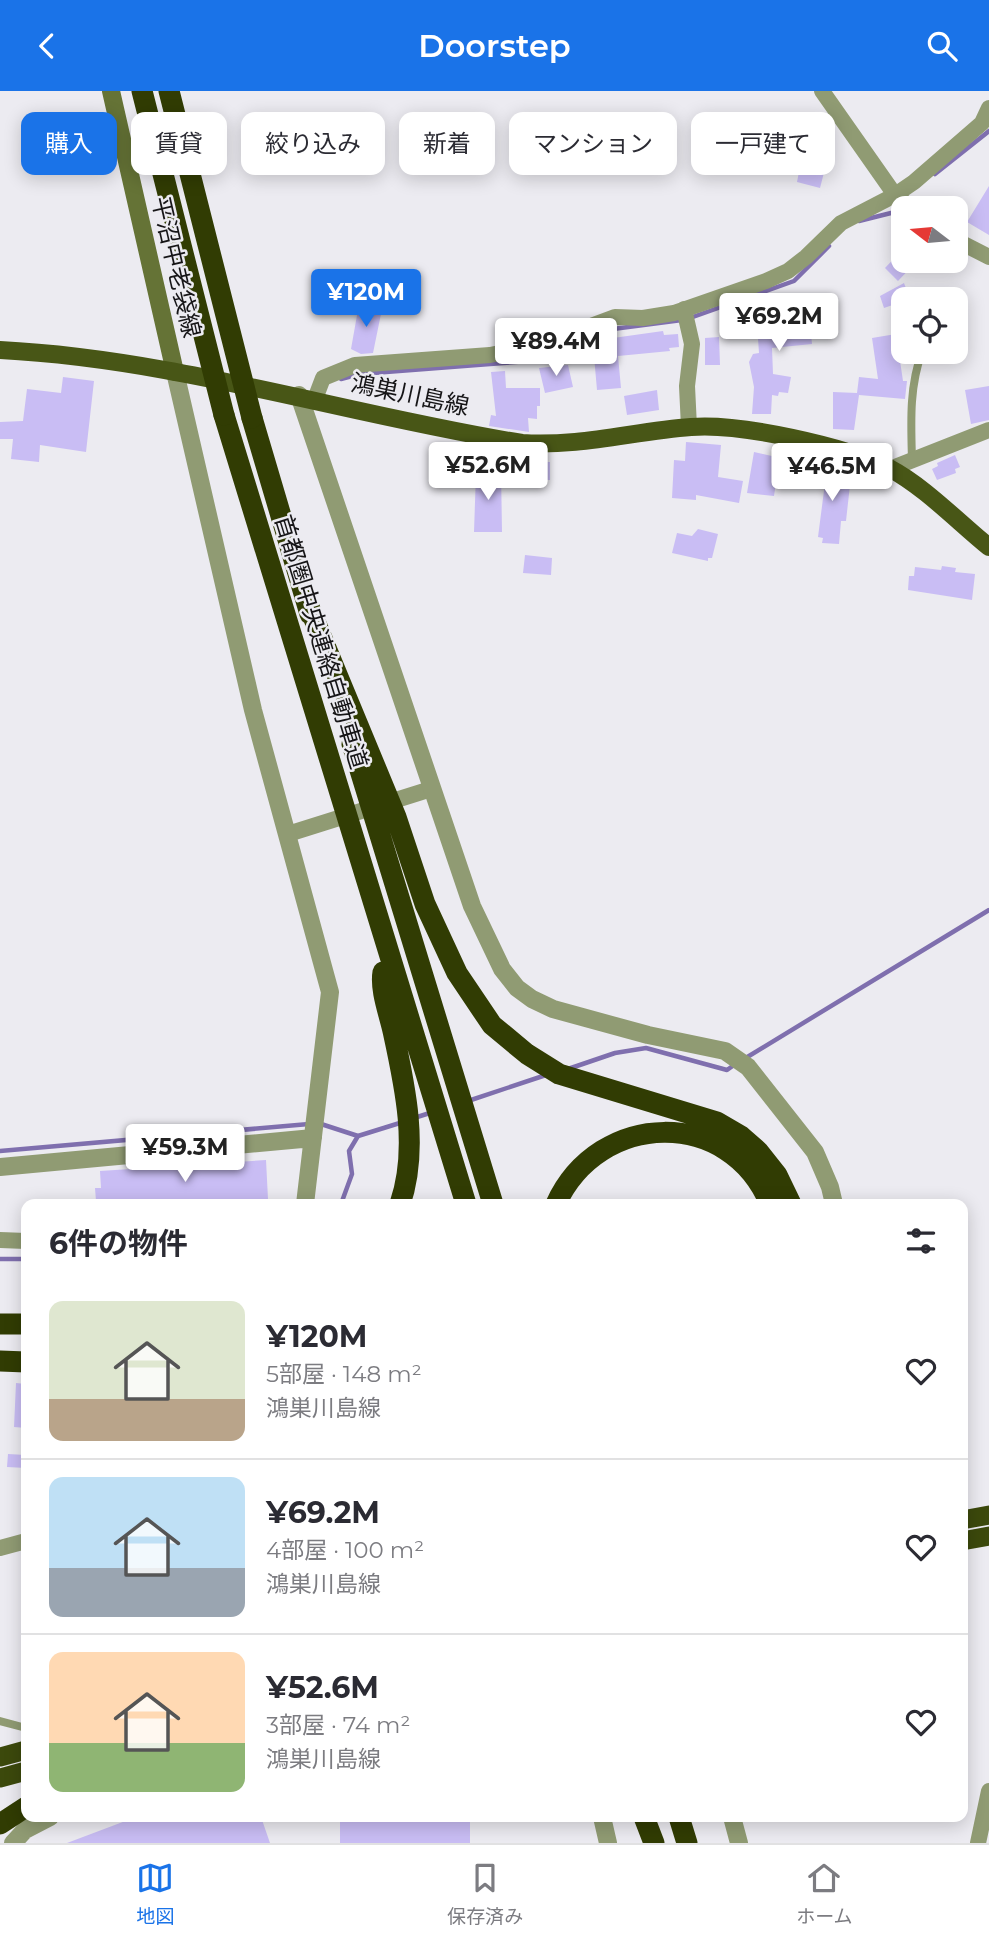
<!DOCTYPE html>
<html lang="ja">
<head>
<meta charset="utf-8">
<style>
	:root { --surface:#fff; --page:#f2f2f3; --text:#2b2b33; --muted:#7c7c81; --line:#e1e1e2; --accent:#1a73e8 }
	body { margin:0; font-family:Montserrat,"Noto Sans JP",sans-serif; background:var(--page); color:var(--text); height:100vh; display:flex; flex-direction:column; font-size:26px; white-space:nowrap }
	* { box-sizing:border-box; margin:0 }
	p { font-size:23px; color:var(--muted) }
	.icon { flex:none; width:38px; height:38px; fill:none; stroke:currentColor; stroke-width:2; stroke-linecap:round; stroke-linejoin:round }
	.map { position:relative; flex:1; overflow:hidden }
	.sheet { position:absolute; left:21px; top:1108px; width:947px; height:623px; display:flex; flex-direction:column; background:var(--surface); border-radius:14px; box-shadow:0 4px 18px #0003 }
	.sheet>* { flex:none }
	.top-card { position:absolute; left:21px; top:21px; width:948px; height:63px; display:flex; gap:14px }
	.needle { width:46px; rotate:286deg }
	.tools { position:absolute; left:891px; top:105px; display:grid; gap:14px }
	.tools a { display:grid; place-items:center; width:77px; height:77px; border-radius:14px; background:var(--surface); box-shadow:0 4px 18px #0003; font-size:35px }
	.price { position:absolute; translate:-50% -60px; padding:0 16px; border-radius:7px; background:#fff; color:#222; font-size:23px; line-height:46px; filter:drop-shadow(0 2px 4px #0008) }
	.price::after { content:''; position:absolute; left:50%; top:42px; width:21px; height:16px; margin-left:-10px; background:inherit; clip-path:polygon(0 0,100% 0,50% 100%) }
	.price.current { background:var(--accent); color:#fff }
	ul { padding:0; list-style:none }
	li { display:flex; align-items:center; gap:21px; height:175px; padding:0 28px }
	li+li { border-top:2px solid var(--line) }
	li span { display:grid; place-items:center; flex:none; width:196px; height:140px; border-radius:14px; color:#555 }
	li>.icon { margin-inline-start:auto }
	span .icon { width:84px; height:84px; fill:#fffc; stroke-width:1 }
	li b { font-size:30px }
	h2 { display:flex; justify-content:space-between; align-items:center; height:84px; padding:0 28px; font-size:30px }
	.pill { padding:0 24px; border-radius:14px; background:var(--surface); box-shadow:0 4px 18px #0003; font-size:24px; line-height:63px }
	.pill.current { background:var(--accent); color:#fff }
	header { display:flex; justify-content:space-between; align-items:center; height:91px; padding:0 28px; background:var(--accent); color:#fff; font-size:32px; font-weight:600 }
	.menu { display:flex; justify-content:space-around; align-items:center; height:98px; border-top:2px solid var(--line); background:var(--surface); font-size:19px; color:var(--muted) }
	.menu a { display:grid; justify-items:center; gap:4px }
	.menu .current { color:var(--accent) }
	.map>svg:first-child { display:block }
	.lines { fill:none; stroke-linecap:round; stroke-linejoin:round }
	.stream { stroke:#7f6fae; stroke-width:4.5 }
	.building { fill:#c9bdf4 }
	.service { stroke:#909b73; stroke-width:8 }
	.minor { stroke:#909b73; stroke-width:16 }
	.tertiary { stroke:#909b73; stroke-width:18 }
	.secondary { stroke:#657336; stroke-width:18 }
	.primary { stroke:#485616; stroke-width:18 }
	.trunk { stroke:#3c490c; stroke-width:19 }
	.motorway { stroke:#313c03; stroke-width:21 }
	.motorway-bridge { stroke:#313c03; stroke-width:21 }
	.labels { text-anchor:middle; stroke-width:5; stroke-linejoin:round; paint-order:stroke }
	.street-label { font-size:24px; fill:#161517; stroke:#ecebf1 }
</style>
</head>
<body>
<header><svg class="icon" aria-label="back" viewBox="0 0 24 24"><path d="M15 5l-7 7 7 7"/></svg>Doorstep<svg class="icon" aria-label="search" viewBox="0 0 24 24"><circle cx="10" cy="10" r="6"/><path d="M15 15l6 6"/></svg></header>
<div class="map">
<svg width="989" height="1752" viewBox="0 0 989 1752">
	<rect width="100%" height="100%" fill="#ecebf1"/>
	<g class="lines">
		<!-- stream -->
		<path class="stream" d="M935 83 989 40
			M859 130 899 120 904 116
			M690 227 794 190 829 155
			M341 288 360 283 528 270 594 248 613 238 682 229
			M744 968 989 819
			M568 978 615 962 646 957 727 979 734 974
			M468 1010 546 984
			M414 1027 433 1021
			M318 1032 358 1045 403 1031
			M0 1060 309 1033
			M341 1113 352 1083 349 1060 358 1045
			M0 1168H26"/>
	</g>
	<!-- building -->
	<path class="building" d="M811 21 826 25 817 67 827 70 820 97 797 91Z
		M989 95V144L967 131Z
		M903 158V170H917L898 190 885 177Z
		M904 192 910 208 884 217 880 205Z
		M809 207 817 233 813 234 815 241 811 243 812 253 772 257 773 283 791 286 788 302 779 301 778 305 772 304 771 323H752L754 296 749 271 753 263 759 262 757 233 791 230 786 214Z
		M359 213 382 218 373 262 361 263 351 258Z
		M663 240 664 244 678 243 679 256 669 257 670 260 618 265 621 297 597 299 594 265 615 263 613 247Z
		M896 243 903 290H907L905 308 859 304 854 339 833 338V301L857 302 859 286 878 288 872 247Z
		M719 246 720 274H705V247Z
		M568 274 573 296 545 302 539 277Z
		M505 280 506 297H540V315H537V328L528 327 529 341 489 335 491 324 496 325 491 281Z
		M63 286 94 290 86 361 40 354 39 371 11 368 13 348H0V331L23 330 27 298 61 302Z
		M989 295V329L971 333 965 299Z
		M657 299 659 319 627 324 624 305Z
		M686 351 721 354 718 386 743 390 739 412 696 404V409L672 407 674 369 685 370Z
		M754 361 776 366 775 370 779 371 774 405 747 402Z
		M955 364 960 376 955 378 956 382 937 389 932 378 938 375 937 372Z
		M503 371H550V389L503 388Z
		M817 372 840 375 838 392 850 394 846 430H841L839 453 822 452 823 447 818 446 825 392 815 391Z
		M484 379H501L502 441H474L476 382H484Z
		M698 438 718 443 712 467H708V470L672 462 677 442 692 445Z
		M525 464 552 467 551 484 523 482Z
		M942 475 956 477 955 481 975 483 972 509 908 499 909 485H914L915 476 941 479Z
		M266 1069 268 1108 194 1113H102V1110H96L95 1097H101L100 1080Z
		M16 1292 26 1293V1337L14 1336Z
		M8 1363 26 1364V1377L7 1376Z
		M136 1726H261L270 1752H67Z
		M340 1726H470V1752H340Z"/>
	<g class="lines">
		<!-- service -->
		<path class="service" d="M912 369C911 332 909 296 922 261
			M0 1630 26 1637"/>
		<!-- minor -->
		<path class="minor" d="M822 0 895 104 912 117
			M956 149 989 166
			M684 218 692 253 687 295 689 336
			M315 308 323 287 355 274 490 264 540 254 615 226 643 227 674 222 766 190 788 180 806 166 841 132 895 104 914 91 982 32 989 17
			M890 378 989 339
			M288 743 431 698
			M0 1149 26 1150
			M0 1457 26 1450
			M978 1752 989 1700"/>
		<!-- tertiary -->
		<path class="tertiary" d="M175 281 253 619 330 901 305 1113
			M299 304 472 815 502 878 517 897 532 908 553 918 648 944 725 960 748 976 815 1061 830 1096 834 1113
			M0 1076 313 1047
			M602 1726 608 1752
			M732 1726 739 1752
			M13 1752 25 1739 50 1726"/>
		<!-- secondary -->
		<path class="secondary" d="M111 0 175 281"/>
		<!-- primary -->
		<path class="primary" d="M0 259C177 268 348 324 522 352 579 356 635 340 691 336 741 332 844 355 889 377 925 396 958 431 989 456"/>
		<!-- trunk -->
		<path class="trunk" d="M962 1429 989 1424
			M962 1450 989 1445
			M0 1666 26 1659
			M0 1687 26 1680"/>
		<!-- motorway -->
		<path class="motorway" d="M224 324 466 1113
			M252 327 310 523
			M307 511 396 726 425 813 457 882 492 934 527 963 559 983 717 1031 741 1045 758 1060 777 1084 791 1113
			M352 653 493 1113
			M383 881C380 899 389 922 393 940 405 995 419 1058 400 1113
			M556 1113C599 1019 730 1016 770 1113
			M0 1233H26
			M0 1270 26 1271
			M644 1726 654 1752
			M679 1726 687 1752
			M0 1733 26 1716"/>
		<!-- motorway-bridge -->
		<path class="motorway-bridge" d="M142 0 224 324
			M169 0 252 327"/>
	</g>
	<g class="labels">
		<!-- street labels -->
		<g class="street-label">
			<text transform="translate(176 176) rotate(77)" y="8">平沼中老袋線</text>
			<text transform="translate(410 304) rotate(12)" y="8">鴻巣川島線</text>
			<text transform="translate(321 551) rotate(73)" y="8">首都圏中央連絡自動車道</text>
		</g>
	</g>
</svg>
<div class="tools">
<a><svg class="needle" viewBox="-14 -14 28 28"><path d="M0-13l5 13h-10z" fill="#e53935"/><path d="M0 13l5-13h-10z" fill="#7c7c81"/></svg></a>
<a><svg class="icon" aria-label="locate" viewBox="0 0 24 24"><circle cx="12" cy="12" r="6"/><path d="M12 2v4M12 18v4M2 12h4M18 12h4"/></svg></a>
</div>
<b class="price current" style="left:366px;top:238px">¥120M</b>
<b class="price" style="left:779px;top:262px">¥69.2M</b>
<b class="price" style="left:556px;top:287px">¥89.4M</b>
<b class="price" style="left:488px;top:411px">¥52.6M</b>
<b class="price" style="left:832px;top:412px">¥46.5M</b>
<b class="price" style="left:185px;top:1093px">¥59.3M</b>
<div class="top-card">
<a class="pill current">購入</a>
<a class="pill">賃貸</a>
<a class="pill">絞り込み</a>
<a class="pill">新着</a>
<a class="pill">マンション</a>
<a class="pill">一戸建て</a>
</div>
<section class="sheet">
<h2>6件の物件<svg class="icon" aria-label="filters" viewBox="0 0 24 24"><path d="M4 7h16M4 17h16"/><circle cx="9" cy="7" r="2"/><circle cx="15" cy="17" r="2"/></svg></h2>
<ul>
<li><span style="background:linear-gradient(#dfe7d0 70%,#b9a48a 0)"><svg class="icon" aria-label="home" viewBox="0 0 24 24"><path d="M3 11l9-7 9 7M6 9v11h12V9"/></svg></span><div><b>¥120M</b><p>5部屋 · 148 m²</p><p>鴻巣川島線</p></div><svg class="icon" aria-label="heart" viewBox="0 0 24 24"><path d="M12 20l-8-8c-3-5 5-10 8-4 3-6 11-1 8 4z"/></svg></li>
<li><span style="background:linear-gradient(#bfe0f5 65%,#9aa5b1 0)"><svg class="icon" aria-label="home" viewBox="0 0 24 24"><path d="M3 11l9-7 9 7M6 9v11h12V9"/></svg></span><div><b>¥69.2M</b><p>4部屋 · 100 m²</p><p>鴻巣川島線</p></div><svg class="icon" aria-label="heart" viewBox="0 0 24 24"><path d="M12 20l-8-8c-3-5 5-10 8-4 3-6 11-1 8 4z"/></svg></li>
<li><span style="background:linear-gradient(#ffd9b3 65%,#8fb573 0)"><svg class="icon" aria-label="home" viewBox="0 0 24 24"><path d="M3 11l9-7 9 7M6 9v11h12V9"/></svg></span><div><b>¥52.6M</b><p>3部屋 · 74 m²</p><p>鴻巣川島線</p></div><svg class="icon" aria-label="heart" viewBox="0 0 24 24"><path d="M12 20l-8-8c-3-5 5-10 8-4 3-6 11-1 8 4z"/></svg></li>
</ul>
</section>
</div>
<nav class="menu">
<a class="current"><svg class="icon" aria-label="map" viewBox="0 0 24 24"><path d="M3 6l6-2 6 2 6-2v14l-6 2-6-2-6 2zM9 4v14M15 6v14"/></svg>地図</a>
<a><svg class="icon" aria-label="saved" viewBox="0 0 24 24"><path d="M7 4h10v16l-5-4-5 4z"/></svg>保存済み</a>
<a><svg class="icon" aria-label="home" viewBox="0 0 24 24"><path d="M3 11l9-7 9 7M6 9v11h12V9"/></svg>ホーム</a>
</nav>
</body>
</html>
